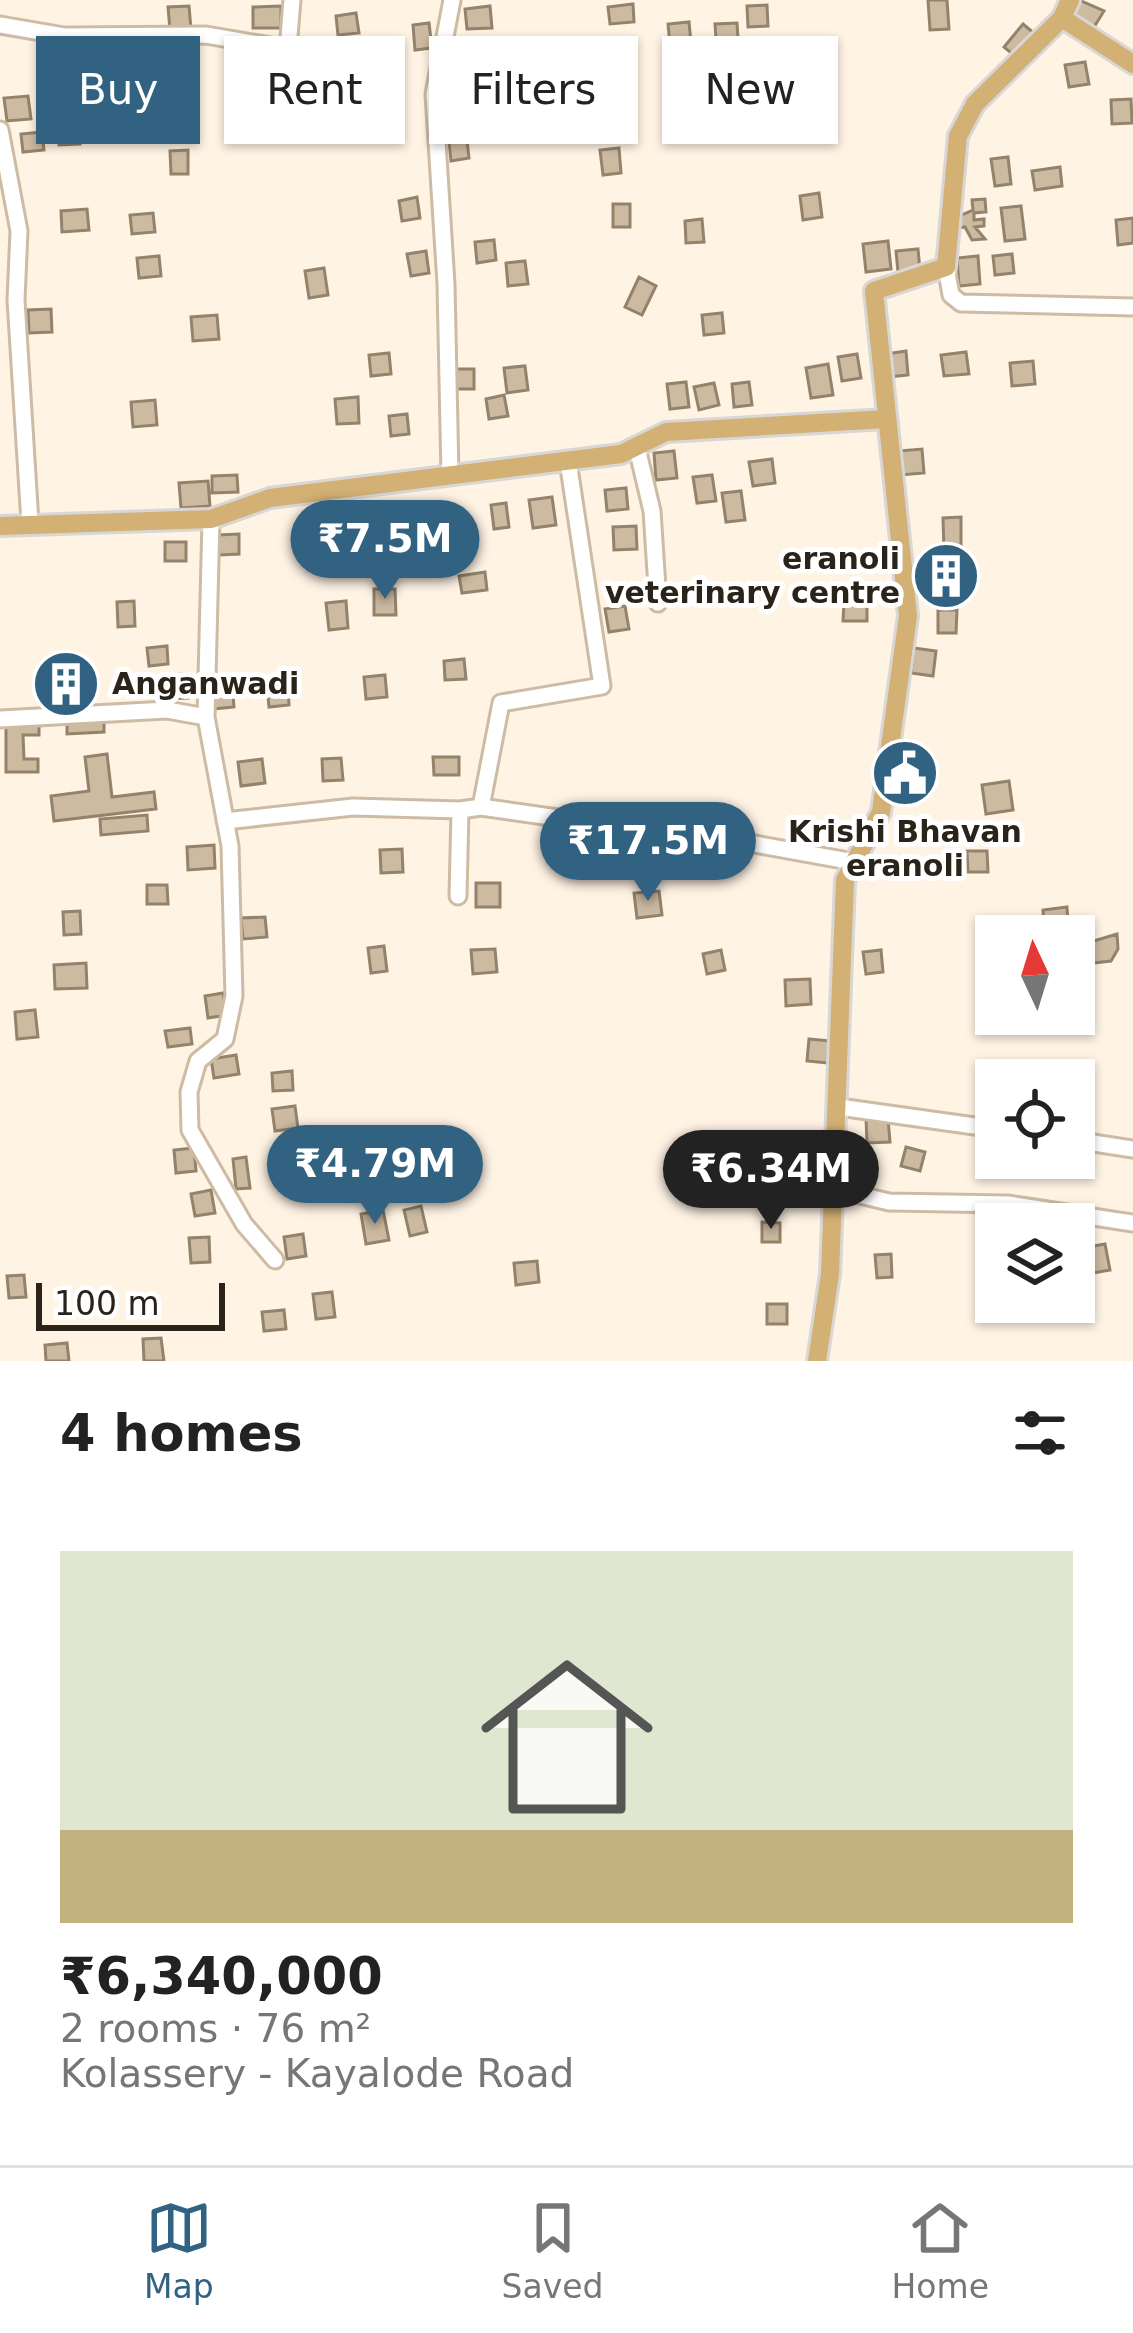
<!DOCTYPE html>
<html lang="en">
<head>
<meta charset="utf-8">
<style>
	:root { --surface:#fff; --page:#f6f6f6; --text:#222; --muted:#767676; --line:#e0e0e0; --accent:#326281 }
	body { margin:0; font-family:"DejaVu Sans",sans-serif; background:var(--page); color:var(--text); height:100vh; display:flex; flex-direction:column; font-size:45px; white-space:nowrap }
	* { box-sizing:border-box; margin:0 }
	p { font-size:39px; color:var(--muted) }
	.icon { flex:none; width:66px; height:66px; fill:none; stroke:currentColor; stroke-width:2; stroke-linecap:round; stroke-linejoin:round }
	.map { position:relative; height:1361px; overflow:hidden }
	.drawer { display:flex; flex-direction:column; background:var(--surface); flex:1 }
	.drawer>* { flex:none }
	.hud { position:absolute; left:36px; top:36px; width:1062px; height:108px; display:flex; gap:24px }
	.needle { width:78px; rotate:356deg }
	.tools { position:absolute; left:975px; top:915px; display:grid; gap:24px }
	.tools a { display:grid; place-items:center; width:120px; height:120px; border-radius:0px; background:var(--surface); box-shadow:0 3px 9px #0004; font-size:60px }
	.scale { position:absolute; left:36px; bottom:30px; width:189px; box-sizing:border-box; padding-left:12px; border:6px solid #2a2319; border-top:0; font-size:33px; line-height:42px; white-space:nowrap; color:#2a2319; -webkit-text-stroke:9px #fff; paint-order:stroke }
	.price { position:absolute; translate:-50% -102px; padding:0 27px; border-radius:42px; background:var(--accent); color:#fff; font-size:39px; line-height:78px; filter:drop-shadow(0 3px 6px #0008) }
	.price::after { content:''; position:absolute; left:50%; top:72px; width:36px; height:27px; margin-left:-18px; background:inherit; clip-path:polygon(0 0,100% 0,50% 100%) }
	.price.active { background:#222; color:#fff }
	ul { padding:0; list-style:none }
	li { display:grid; align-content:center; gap:24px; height:636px; padding:0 60px }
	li+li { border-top:3px solid var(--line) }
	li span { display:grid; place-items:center; height:372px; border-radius:0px; color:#555 }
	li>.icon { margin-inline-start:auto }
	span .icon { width:216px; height:216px; fill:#fffc; stroke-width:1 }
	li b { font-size:51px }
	h2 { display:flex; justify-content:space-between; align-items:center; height:144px; padding:0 60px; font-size:51px }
	.pill { padding:0 42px; border-radius:0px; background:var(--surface); box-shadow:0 3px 9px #0004; font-size:42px; line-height:108px }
	.pill.active { background:var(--accent); color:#fff }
	.tab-bar { display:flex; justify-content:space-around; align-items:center; height:168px; border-top:3px solid var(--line); background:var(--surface); font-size:33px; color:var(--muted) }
	.tab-bar a { display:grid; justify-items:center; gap:6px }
	.tab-bar .active { color:var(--accent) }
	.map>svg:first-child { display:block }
	.building { fill:#ccbaa1; stroke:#94826b; stroke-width:3 }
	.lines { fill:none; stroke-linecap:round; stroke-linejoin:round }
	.minor-casing { stroke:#cebba3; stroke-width:21 }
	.major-casing { stroke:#d9d7d6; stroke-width:24 }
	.minor { stroke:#fff; stroke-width:15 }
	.major { stroke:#d3b074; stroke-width:18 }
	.labels { text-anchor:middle; stroke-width:10; stroke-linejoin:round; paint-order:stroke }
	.poi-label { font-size:30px; font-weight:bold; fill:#2a2319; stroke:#fff; text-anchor:end }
</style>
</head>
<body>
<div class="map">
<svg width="1133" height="1361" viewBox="0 0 1133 1361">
	<rect width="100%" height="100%" fill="#fff3e4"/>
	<!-- building -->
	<path class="building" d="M928 0H947L949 29 930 30Z
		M1079 0 1104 11 1094 27 1071 14Z
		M633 4 634 22 610 24 608 7Z
		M767 5 768 26 748 27 747 6Z
		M189 6 191 29 170 30 168 7Z
		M281 6V28H253V7Z
		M490 6 492 28 467 29 465 9Z
		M356 13 359 33 338 35 336 16Z
		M689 22 692 53 671 55 668 24Z
		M429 23 432 48 415 50 413 25Z
		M737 23 739 53 717 54 715 24Z
		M1023 24 1035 34 1016 57 1004 47Z
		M60 54 62 74 41 75 40 56Z
		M1085 62 1089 84 1069 87 1065 65Z
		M834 77 836 93 812 96 810 79Z
		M703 92 705 117 686 119 683 93Z
		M28 96 31 119 7 121 4 98Z
		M470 98 472 120 453 121 452 99Z
		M1131 99 1132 123 1112 124 1111 100Z
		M801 106 804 125 784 128 781 108Z
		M79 126 80 144 59 145 57 127Z
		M466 131 469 158 451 161 448 133Z
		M42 132 44 150 23 152 21 134Z
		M619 148 621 173 603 175 600 150Z
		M188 150V174H171L170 151Z
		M1008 157 1011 184 995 186 991 159Z
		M1060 167 1062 186 1035 190 1032 171Z
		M819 193 822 217 803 220 800 196Z
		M417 197 420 218 402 221 399 201Z
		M985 199 986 212 974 213V220L984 219V226L975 227 985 239 972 240 965 227 958 228 957 217 973 210 972 200Z
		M613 204H630V227H613Z
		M1021 206 1025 239 1005 241 1001 208Z
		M87 209 89 230 62 232 61 211Z
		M153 213 155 232 132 234 130 215Z
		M1133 218V243L1118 245 1116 220Z
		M702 219 704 242 686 243 685 221Z
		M494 240 496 260 477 263 475 242Z
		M888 241 891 269 866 272 863 244Z
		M918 249 920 270 898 272 896 251Z
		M426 251 429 273 411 276 407 254Z
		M1012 254 1014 273 995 275 993 256Z
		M159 256 161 276 139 278 137 258Z
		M978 256 980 284 959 286 957 258Z
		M525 261 528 284 508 286 506 263Z
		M324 268 328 295 309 298 305 271Z
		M639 277 656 286 642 315 625 307Z
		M51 309 52 332 29 333 28 310Z
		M722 313 724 333 704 335 702 315Z
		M217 315 219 339 193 341 191 317Z
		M906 351 908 375 888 377 886 354Z
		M966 352 969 374 944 376 941 355Z
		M389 353 391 374 371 376 369 355Z
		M857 354 861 378 842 381 838 357Z
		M1033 361 1035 384 1012 386 1010 363Z
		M828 364 833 395 811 398 806 368Z
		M525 366 528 390 507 393 504 368Z
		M455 369H474V389H454Z
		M686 382 689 407 670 409 667 384Z
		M749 382 752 405 734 407 732 384Z
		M714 383 719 405 699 410 694 387Z
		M504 395 508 416 489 419 486 399Z
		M358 397 359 423 337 424 335 399Z
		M155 400 157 425 133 427 131 402Z
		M407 414 409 434 391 436 389 416Z
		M922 449 924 473 901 475 898 451Z
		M674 451 677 478 656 480 654 453Z
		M772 459 775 483 753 486 749 462Z
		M237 475 238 492 212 493V476Z
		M712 475 716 501 697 503 693 477Z
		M208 481 210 506 181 508 179 483Z
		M626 488 628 509 607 511 605 490Z
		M741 491 745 520 726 522 722 493Z
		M552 497 556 525 533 528 529 500Z
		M506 503 509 527 494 529 491 505Z
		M961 517V551H944L943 518Z
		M636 526 637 549 614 550 613 527Z
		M239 534V554L219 555 218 535Z
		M165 542H186V561H165Z
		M957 561 959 588 936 590 934 563Z
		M485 572 487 590 462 593 459 576Z
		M374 589H395L396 615H374Z
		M134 601 135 626 118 627 117 602Z
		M346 601 348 628 329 630 326 603Z
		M844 602H867V621H843Z
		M625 606 629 629 609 632 605 609Z
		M938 610H957L956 633H938Z
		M167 646 168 664 149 666 147 648Z
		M914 648 936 651 933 676 911 673Z
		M464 659 466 679 445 680 444 661Z
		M76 672 78 694 57 695 54 674Z
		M187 674 188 698 161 699V675Z
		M385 675 387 697 366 699 364 677Z
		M232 683 234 707 213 709 210 685Z
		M288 685 289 705 269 707 267 686Z
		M6 720H39V735H23L24 759H38V772H6Z
		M104 720V732L67 734V722Z
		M107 754 112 797 154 792 156 809 54 821 51 796 89 791 85 757Z
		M433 757H459V775H434Z
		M895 757 915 758 914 789 894 788Z
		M341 758 343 780 323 781 322 759Z
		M262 759 265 783 241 786 238 762Z
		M1009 781 1013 810 986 814 982 785Z
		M664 809 666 830 639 832 638 811Z
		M147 815 148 831 101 835 100 819Z
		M214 845 215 868 188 870 187 847Z
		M402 849 403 872 381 873 380 850Z
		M967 851H987L988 872H968Z
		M476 883H500V907H476Z
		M147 885H167L168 904H147Z
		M659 891 662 915 637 918 634 893Z
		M1067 907 1068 924 1044 927 1043 910Z
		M80 911 81 934 64 935 63 912Z
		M265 917 267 937 243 939 241 918Z
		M1117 934 1118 949 1111 961 1093 963 1090 942Z
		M384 946 387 971 371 973 368 948Z
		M495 949 497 972 473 974 471 950Z
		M721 950 725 970 707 974 703 954Z
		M881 950 883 972 866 974 863 952Z
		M86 963 87 988 55 989 54 965Z
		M810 979 811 1004 786 1006 785 980Z
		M223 993 227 1015 208 1018 205 996Z
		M35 1010 38 1037 17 1039 15 1012Z
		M190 1028 192 1044 168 1047 165 1031Z
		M809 1039 831 1041 829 1063 807 1061Z
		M236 1055 239 1074 214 1078 211 1059Z
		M292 1071 293 1090 273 1091 272 1073Z
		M295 1106 298 1128 275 1131 272 1109Z
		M888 1118 890 1142 867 1143 866 1119Z
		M906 1147 925 1152 920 1171 901 1166Z
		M194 1148 196 1171 176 1173 174 1150Z
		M246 1157 250 1188 236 1189 233 1159Z
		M211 1190 215 1213 195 1216 191 1194Z
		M421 1206 427 1232 410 1236 404 1210Z
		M383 1210 389 1240 366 1244 361 1214Z
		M762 1222 780 1223V1242H762Z
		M303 1234 306 1256 287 1259 284 1237Z
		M209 1237 210 1262 191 1263 189 1238Z
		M1105 1244 1110 1270 1087 1274 1082 1248Z
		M891 1254 892 1277 877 1278 875 1255Z
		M537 1261 539 1282 516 1285 514 1263Z
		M24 1275 26 1297 9 1298 7 1276Z
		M332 1292 335 1317 316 1319 313 1294Z
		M767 1304H787V1324H767Z
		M284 1310 286 1329 264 1331 262 1312Z
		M161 1338 164 1361H144L143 1339Z
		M67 1343 69 1361H46L45 1345Z"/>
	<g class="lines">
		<!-- minor casing -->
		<g class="minor-casing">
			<path id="minor" d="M0 25 64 36 206 35 288 49 292 0
				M0 130 19 231 16 300 30 523
				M946 267 951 295 961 303 1133 307
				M637 448 652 511 658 603
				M450 476 446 284 434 94 452 0
				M211 519 206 717 230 846 234 996 225 1039 198 1061 189 1092 190 1130 244 1224 275 1260
				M0 719 167 710 206 717
				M481 807 572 820 660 843 738 841 854 862
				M225 821 353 807 460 810
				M458 896 460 810 481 807 501 703 602 686 568 461
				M839 1107 996 1129
				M1074 1140 1133 1149
				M835 1189 889 1202 1008 1204 1133 1223"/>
		</g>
		<!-- major casing -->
		<g class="major-casing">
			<path id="major" d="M1062 18 1133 64
				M0 526 211 519 270 498 621 454 666 432 887 419
				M817 1361 830 1274 845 880 881 812 908 616 874 291 946 267 958 136 975 104 1062 18 1070 0"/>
		</g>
		<!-- minor -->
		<use href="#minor" class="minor"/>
		<!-- major -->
		<use href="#major" class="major"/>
	</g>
	<!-- icons -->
	<defs>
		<g id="building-disc" transform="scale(3.45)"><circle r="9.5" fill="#326281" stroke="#fff"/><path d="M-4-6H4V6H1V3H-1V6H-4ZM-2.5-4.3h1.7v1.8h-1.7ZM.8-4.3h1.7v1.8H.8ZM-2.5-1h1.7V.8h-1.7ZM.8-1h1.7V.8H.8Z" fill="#fff"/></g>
		<g id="civic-disc" transform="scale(3.45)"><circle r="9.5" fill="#326281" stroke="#fff"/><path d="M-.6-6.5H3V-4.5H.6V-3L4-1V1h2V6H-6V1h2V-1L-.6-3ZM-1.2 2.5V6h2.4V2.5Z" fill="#fff"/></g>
	</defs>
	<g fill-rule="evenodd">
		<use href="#building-disc" x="946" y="576"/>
		<use href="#building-disc" x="66" y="684"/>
		<use href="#civic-disc" x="905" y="773"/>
	</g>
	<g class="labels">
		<!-- poi labels -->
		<g class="poi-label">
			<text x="900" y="569">eranoli<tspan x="900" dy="34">veterinary centre</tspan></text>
			<text x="112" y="694" text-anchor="start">Anganwadi</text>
			<text x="905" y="842" text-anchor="middle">Krishi Bhavan<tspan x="905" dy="34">eranoli</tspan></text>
		</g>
	</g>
</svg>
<div class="tools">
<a><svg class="needle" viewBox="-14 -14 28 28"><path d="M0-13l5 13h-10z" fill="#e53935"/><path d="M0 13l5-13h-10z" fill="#767676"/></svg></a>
<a><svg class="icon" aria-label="locate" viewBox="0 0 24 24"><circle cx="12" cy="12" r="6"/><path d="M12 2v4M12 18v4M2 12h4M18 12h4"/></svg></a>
<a><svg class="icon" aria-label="layers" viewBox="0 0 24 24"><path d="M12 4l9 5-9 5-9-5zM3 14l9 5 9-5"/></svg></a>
</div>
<div class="scale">100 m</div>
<b class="price" style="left:385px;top:602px">₹7.5M</b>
<b class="price" style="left:648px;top:904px">₹17.5M</b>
<b class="price" style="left:375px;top:1227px">₹4.79M</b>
<b class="price active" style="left:771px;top:1232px">₹6.34M</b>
<div class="hud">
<a class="pill active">Buy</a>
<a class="pill">Rent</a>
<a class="pill">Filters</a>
<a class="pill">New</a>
</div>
</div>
<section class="drawer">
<h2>4 homes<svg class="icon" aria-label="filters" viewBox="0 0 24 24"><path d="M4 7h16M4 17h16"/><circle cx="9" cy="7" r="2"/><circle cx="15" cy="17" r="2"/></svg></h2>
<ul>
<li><span style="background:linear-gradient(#dfe7d0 75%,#c2b280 0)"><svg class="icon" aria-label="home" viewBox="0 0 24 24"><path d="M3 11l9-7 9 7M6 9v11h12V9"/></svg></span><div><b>₹6,340,000</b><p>2 rooms · 76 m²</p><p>Kolassery - Kayalode Road</p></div></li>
</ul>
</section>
<nav class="tab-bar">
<a class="active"><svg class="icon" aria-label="map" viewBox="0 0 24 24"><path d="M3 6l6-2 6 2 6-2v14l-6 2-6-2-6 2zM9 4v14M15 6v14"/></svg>Map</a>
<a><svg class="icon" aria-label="saved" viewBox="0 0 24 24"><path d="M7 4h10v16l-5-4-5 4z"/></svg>Saved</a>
<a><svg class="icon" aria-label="home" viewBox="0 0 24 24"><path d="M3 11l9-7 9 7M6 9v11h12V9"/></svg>Home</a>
</nav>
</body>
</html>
